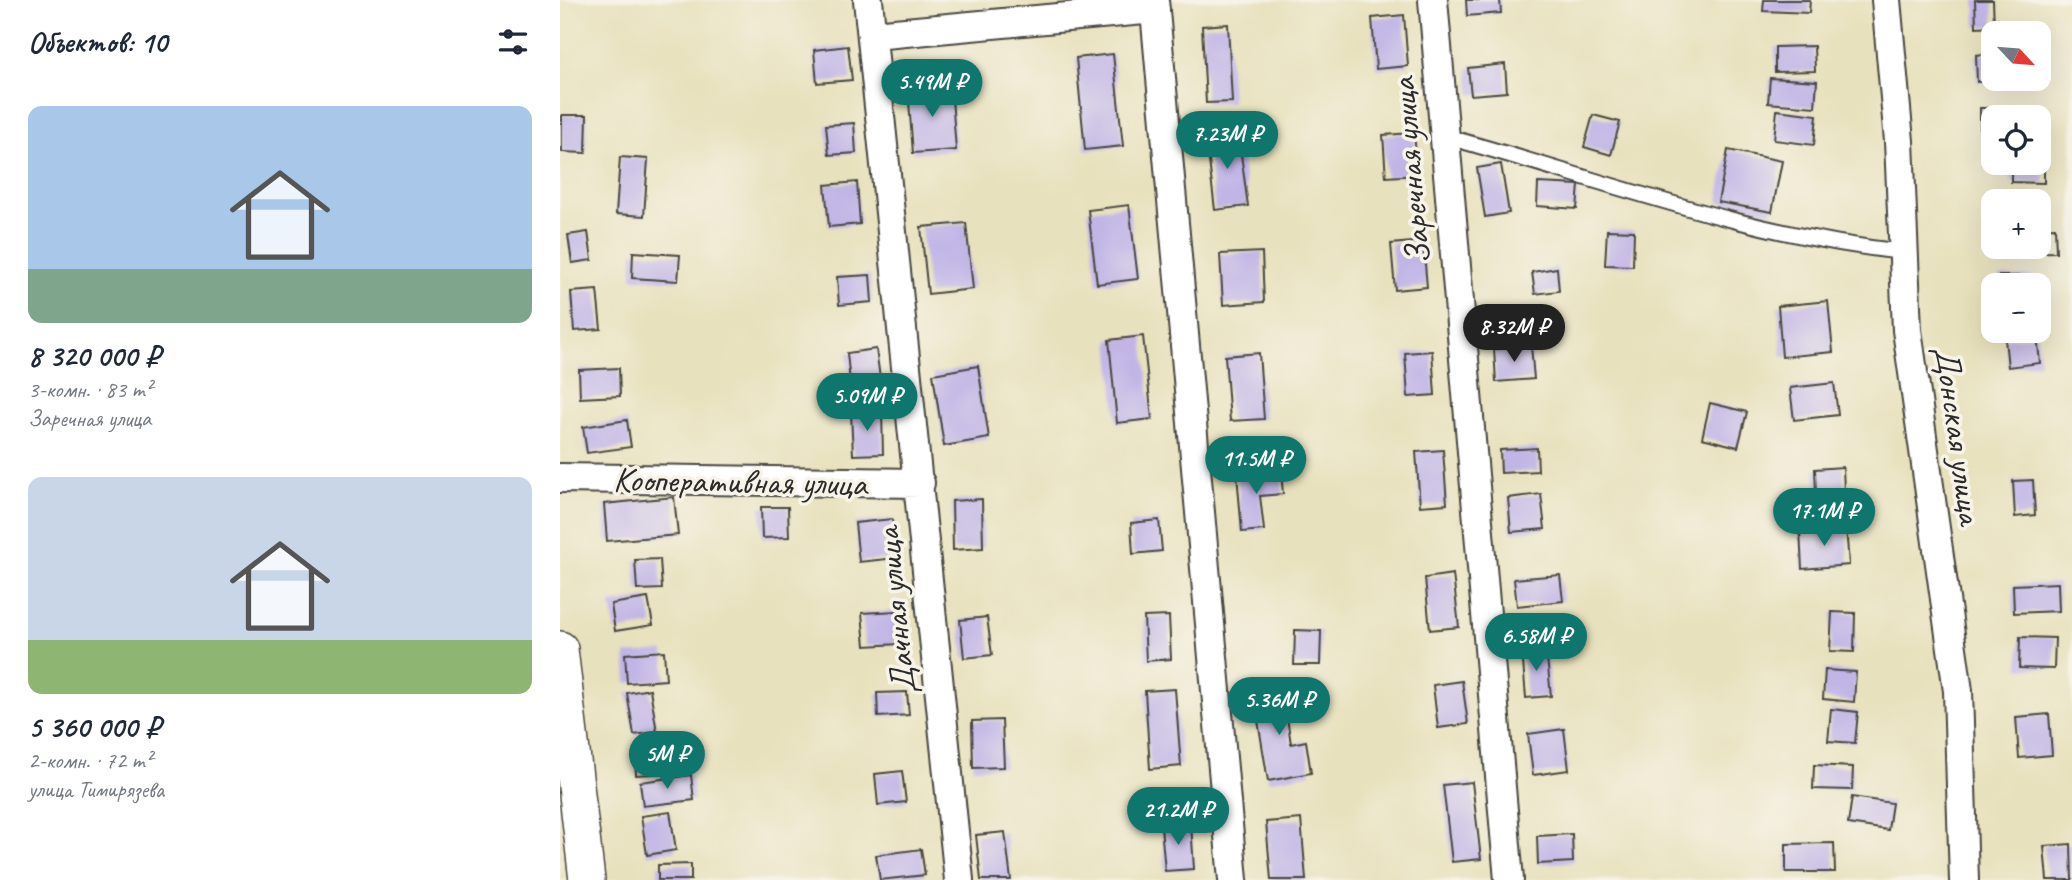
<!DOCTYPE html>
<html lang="ru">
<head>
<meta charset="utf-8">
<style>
	:root { --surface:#fff; --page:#f2f2f3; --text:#1f2937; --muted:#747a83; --accent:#0f766e }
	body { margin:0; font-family:Caveat,sans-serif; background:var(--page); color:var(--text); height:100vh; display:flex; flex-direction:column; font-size:26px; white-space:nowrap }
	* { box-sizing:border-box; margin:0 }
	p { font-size:23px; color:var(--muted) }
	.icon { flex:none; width:38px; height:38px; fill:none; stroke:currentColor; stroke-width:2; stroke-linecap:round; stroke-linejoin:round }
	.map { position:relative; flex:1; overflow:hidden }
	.drawer { display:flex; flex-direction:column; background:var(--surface); width:560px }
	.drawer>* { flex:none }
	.needle { width:46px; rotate:116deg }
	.controls { position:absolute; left:1421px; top:21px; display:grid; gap:14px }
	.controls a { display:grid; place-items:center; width:70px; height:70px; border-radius:14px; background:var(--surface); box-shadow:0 7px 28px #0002; font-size:35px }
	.price { position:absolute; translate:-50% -60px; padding:0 16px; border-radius:24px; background:var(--accent); color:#fff; font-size:23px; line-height:46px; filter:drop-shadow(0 2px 4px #0008) }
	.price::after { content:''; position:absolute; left:50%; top:42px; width:21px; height:16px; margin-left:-10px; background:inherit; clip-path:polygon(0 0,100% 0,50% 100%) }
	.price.current { background:#222; color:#fff }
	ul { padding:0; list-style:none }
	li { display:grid; align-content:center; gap:14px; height:371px; padding:0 28px }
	li span { display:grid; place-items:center; height:217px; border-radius:14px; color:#555 }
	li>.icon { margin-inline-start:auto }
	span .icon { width:126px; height:126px; fill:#fffc; stroke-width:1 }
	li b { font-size:30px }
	h2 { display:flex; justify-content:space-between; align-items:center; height:84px; padding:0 28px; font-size:30px }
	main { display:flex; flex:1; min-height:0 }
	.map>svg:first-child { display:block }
	.building { fill:#c1b5e6 }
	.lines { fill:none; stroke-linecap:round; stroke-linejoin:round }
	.service-casing { stroke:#474641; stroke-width:18 }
	.minor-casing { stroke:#474641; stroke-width:32 }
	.tertiary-casing { stroke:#474641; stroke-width:38 }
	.service { stroke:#fff; stroke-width:14 }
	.minor { stroke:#fff; stroke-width:28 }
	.tertiary { stroke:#fff; stroke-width:35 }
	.labels { text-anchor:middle; stroke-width:7; stroke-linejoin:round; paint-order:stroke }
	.street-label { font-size:35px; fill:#2b2b2b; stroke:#f7f3e8 }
</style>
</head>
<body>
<main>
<section class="drawer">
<h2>Объектов: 10<svg class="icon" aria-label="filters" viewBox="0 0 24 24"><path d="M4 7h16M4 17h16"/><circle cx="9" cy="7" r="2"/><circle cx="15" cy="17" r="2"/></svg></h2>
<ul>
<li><span style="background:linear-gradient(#a9c7e8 75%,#7fa58c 0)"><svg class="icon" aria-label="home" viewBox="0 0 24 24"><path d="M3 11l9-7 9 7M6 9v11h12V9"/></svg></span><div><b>8 320 000 ₽</b><p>3-комн. · 83 m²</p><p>Заречная улица</p></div></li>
<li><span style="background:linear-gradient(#c9d6e8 75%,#8fb573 0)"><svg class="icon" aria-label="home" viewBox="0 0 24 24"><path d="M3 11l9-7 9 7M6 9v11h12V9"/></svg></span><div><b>5 360 000 ₽</b><p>2-комн. · 72 m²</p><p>улица Тимирязева</p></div></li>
</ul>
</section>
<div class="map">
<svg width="1512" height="880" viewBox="0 0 1512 880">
	<rect width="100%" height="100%" fill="#f7f3e8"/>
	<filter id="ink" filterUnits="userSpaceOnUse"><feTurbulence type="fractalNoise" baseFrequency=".0143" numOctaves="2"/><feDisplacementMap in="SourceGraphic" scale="14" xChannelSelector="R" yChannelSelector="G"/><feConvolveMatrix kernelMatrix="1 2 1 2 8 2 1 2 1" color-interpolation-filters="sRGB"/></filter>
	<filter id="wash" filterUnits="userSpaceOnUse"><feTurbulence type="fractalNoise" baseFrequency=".00686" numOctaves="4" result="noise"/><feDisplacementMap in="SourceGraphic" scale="28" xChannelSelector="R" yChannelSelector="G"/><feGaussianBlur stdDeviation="1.57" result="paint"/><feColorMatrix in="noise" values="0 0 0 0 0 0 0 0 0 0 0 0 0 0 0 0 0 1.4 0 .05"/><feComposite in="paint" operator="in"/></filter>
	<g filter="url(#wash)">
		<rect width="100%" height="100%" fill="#e8e1bd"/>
		<g id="blocks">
			<!-- building -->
			<path class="building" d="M906 0H940L941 13 907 16Z
				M1204 0H1250L1249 13 1203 11Z
				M1415 0H1433L1434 26 1416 27Z
				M844 15 848 66 816 69 812 18Z
				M668 24 672 102 646 103 642 26Z
				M288 46 292 80 257 83 254 50Z
				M1254 46 1255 71 1215 72V47Z
				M1433 53V81L1417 82 1416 55Z
				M553 54 563 146 525 150 516 58Z
				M945 64 947 92 911 95 908 68Z
				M1210 78 1257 81 1255 107 1208 103Z
				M391 85 396 150 353 153 348 89Z
				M1420 108H1467V117H1433V137H1420Z
				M1217 110 1257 115 1254 145 1214 140Z
				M2 115H27L26 153 2 152Z
				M1033 115 1060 122 1051 155 1024 147Z
				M294 123 296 153 269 155 266 125Z
				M678 132 688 206 655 210 646 136Z
				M854 133 858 175 826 177 823 135Z
				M1168 150 1222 161 1212 212 1158 202Z
				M60 157 88 159 84 216 56 214Z
				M1479 158H1484V183L1451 182V163H1479Z
				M941 164 949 213 925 217 917 168Z
				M297 182 300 224 269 227 265 185Z
				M978 183 1019 185 1017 209 977 206Z
				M569 205 578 279 537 284 528 210Z
				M406 223 413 289 368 294 361 227Z
				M1495 227 1496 252 1459 253V247H1479V228Z
				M1047 230 1074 231 1073 266 1045 265Z
				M28 232 32 260 12 263 8 235Z
				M863 241 867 287 835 290 831 244Z
				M73 252 120 255 118 281 72 278Z
				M702 252 704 302 663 305 660 254Z
				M997 268 999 291 975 294 972 272Z
				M310 275 312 302 279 305 277 277Z
				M1439 276H1477V285H1439Z
				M37 290 41 329 14 331 11 292Z
				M1268 301 1273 352 1222 357 1218 306Z
				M1477 335 1480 363 1448 367 1445 339Z
				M583 336 592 419 557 423 549 340Z
				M971 346 974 379 936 382 934 349Z
				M316 349 320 378 290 382 287 353Z
				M872 351 875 395 848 397 845 353Z
				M699 353 704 419 670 421 665 356Z
				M418 366 429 438 384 446 373 374Z
				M59 368 60 396 20 398 19 370Z
				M1274 383 1278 415 1234 420 1230 388Z
				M1150 403 1187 412 1178 447 1142 438Z
				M322 412 323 454 293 455 291 413Z
				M67 420 71 447 27 453 23 427Z
				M977 448 978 471 941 473 940 450Z
				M883 450 887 504 860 506 856 452Z
				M1283 467 1285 515 1257 516 1255 469Z
				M721 470 723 494 700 496 704 530 682 532 677 474Z
				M1473 480 1475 515 1455 517 1453 481Z
				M981 494 985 529 951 532 948 498Z
				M114 497 118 535 47 541 44 504Z
				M422 499 423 548 393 550 392 501Z
				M201 507H228L229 537 202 538Z
				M332 519 336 558 299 562 295 523Z
				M599 520 602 551 573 554 571 523Z
				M1286 527 1289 565 1242 569 1240 530Z
				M100 559 102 589 77 590 75 560Z
				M893 574 899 627 870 630 865 578Z
				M1000 575 1003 601 957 606 954 579Z
				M1498 583 1499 611 1454 613 1453 585Z
				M88 598 93 625 55 631 51 604Z
				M337 611 339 644 305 646 302 613Z
				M1272 612 1295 613 1294 652 1270 651Z
				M609 616 611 659 586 661 584 617Z
				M427 617 432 655 404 658 400 620Z
				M735 630 761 631 760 665H734Z
				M1460 637 1495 638 1494 669 1459 668Z
				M986 648 991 696 966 698 962 650Z
				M104 651 106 680 67 683 65 654Z
				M1265 670 1296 672 1294 702 1263 699Z
				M902 681 908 724 878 728 873 685Z
				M722 685 731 744 746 741 751 773 708 781 693 690Z
				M90 689 97 732 74 735 67 693Z
				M615 689 621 766 590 769 585 691Z
				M347 692 349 715 318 717 317 693Z
				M1271 709 1298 712 1295 743 1268 741Z
				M1489 714 1492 755 1459 758 1456 717Z
				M442 720 444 767 413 768 412 721Z
				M1004 729 1009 770 973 775 968 734Z
				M107 749 108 773 76 775 75 750Z
				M1254 765 1293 767 1292 790 1253 789Z
				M342 771 346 802 318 805 315 774Z
				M131 775 134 800 83 806 80 782Z
				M912 782 921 859 892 862 883 785Z
				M1292 797 1332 803 1328 830 1288 824Z
				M110 812 116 850 87 855 81 816Z
				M741 819 746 880H711L706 822Z
				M631 824 634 869 605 871 601 826Z
				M445 832 451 880H421L416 835Z
				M1012 834 1013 862 978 864 977 836Z
				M1274 843 1275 872H1226V844Z
				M1511 844 1512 880H1487L1484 846Z
				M361 849 365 875 320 880 316 855Z
				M131 864V880H98V865Z"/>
		</g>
	</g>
	<g filter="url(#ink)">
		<use href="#blocks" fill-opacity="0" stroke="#474641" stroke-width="2"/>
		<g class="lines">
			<!-- service casing -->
			<g class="service-casing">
				<path id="service" d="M884 136C1037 178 1185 235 1343 252"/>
			</g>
			<!-- minor casing -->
			<g class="minor-casing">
				<path id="minor" d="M308 0 399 880
					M594 0 673 880
					M873 0 949 880
					M1326 0 1339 141 1347 330 1398 691 1404 880
					M313 35 595 9
					M0 478 360 483"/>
			</g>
			<!-- tertiary casing -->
			<g class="tertiary-casing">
				<path id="tertiary" d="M0 649 27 880"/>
			</g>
			<!-- service -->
			<use href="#service" class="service"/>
			<!-- minor -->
			<use href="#minor" class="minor"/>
			<!-- tertiary -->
			<use href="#tertiary" class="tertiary"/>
		</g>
	</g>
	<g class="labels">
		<!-- street labels -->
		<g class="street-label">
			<text transform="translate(850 171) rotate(-95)" y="12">Заречная улица</text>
			<text transform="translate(1399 435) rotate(82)" y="12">Донская улица</text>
			<text transform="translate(180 481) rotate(1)" y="12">Кооперативная улица</text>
			<text transform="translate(335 611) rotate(-96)" y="12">Дачная улица</text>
		</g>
	</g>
</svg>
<div class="controls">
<a><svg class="needle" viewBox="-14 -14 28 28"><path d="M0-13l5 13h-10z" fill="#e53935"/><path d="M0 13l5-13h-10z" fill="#747a83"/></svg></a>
<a><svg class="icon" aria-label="locate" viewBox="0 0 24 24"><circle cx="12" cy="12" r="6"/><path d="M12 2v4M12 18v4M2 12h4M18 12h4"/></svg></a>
<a>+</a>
<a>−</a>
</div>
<b class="price" style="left:372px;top:119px">5.49M ₽</b>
<b class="price" style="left:667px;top:171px">7.23M ₽</b>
<b class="price current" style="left:954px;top:364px">8.32M ₽</b>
<b class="price" style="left:307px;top:433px">5.09M ₽</b>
<b class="price" style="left:696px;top:496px">11.5M ₽</b>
<b class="price" style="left:1264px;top:548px">17.1M ₽</b>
<b class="price" style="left:976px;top:673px">6.58M ₽</b>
<b class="price" style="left:719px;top:737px">5.36M ₽</b>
<b class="price" style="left:107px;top:791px">5M ₽</b>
<b class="price" style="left:618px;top:847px">21.2M ₽</b>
</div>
</main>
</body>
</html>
